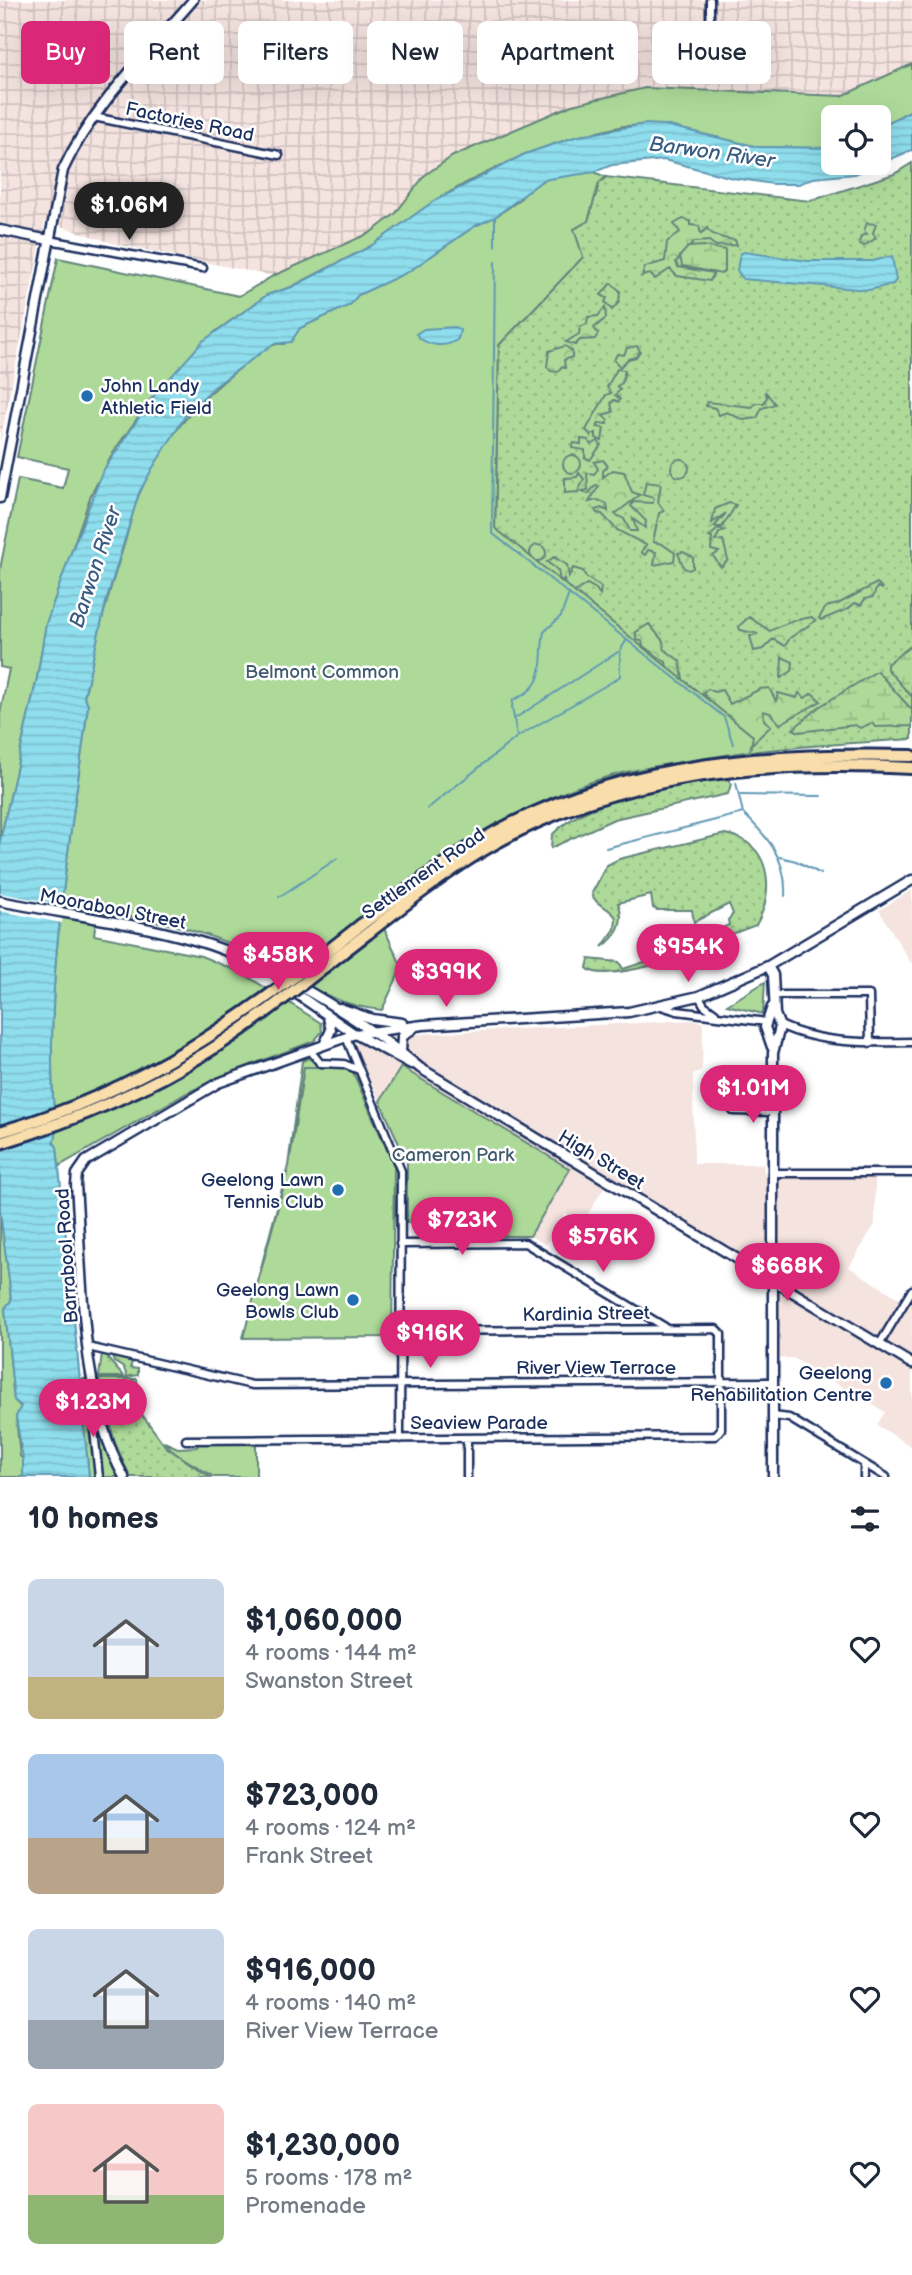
<!DOCTYPE html>
<html lang="en">
<head>
<meta charset="utf-8">
<style>
	:root { --surface:#fff; --page:#f6f6f7; --text:#1f2937; --muted:#747a83; --accent:#db2777 }
	body { margin:0; font-family:"Balsamiq Sans",sans-serif; background:var(--page); color:var(--text); height:100vh; display:flex; flex-direction:column; font-size:26px; white-space:nowrap }
	* { box-sizing:border-box; margin:0 }
	p { font-size:23px; color:var(--muted) }
	.icon { flex:none; width:38px; height:38px; fill:none; stroke:currentColor; stroke-width:2; stroke-linecap:round; stroke-linejoin:round }
	.map { position:relative; height:1477px; overflow:hidden }
	.drawer { display:flex; flex-direction:column; background:var(--surface); flex:1 }
	.drawer>* { flex:none }
	.hud { position:absolute; left:21px; top:21px; width:872px; height:63px; display:flex; gap:14px }
	.tools { position:absolute; left:821px; top:105px; display:grid; gap:14px }
	.tools a { display:grid; place-items:center; width:70px; height:70px; border-radius:10px; background:var(--surface); box-shadow:0 7px 28px #0002; font-size:35px }
	.price { position:absolute; translate:-50% -60px; padding:0 16px; border-radius:24px; background:var(--accent); color:#fff; font-size:23px; line-height:46px; filter:drop-shadow(0 2px 4px #0008) }
	.price::after { content:''; position:absolute; left:50%; top:42px; width:21px; height:16px; margin-left:-10px; background:inherit; clip-path:polygon(0 0,100% 0,50% 100%) }
	.price.current { background:#222; color:#fff }
	ul { padding:0; list-style:none }
	li { display:flex; align-items:center; gap:21px; height:175px; padding:0 28px }
	li span { display:grid; place-items:center; flex:none; width:196px; height:140px; border-radius:10px; color:#555 }
	li>.icon { margin-inline-start:auto }
	span .icon { width:84px; height:84px; fill:#fffc; stroke-width:1 }
	li b { font-size:30px }
	h2 { display:flex; justify-content:space-between; align-items:center; height:84px; padding:0 28px; font-size:30px }
	.pill { padding:0 24px; border-radius:10px; background:var(--surface); box-shadow:0 7px 28px #0002; font-size:24px; line-height:63px }
	.pill.current { background:var(--accent); color:#fff }
	.map>svg:first-child { display:block }
	.built { fill:#f4e3df }
	.industrial { fill:url(#industrial-grid) }
	.grass { fill:url(#grass-dots); stroke:#64847c; stroke-width:2 }
	.forest { fill:url(#forest-crowns); stroke:#64847c; stroke-width:2 }
	.wetland { fill:url(#wetland-marsh); stroke:#64847c; stroke-width:2 }
	.park { fill:#adda99; stroke:#64847c; stroke-width:2 }
	.water { fill:url(#water-rules); stroke:#6198b4; stroke-width:2 }
	.pier { fill:#fff }
	.lines { fill:none; stroke-linecap:round; stroke-linejoin:round }
	.stream { stroke:#6198b4; stroke-width:2 }
	.street-casing { stroke:#1b2f5e; stroke-width:11 }
	.secondary-casing { stroke:#1b2f5e; stroke-width:13 }
	.highway-casing { stroke:#1b2f5e; stroke-width:16 }
	.street { stroke:#fff; stroke-width:6 }
	.secondary { stroke:#fff; stroke-width:8 }
	.highway { stroke:#f9deab; stroke-width:10 }
	.highway-bridge-casing { stroke:#1b2f5e; stroke-width:16; stroke-linecap:butt }
	.highway-bridge { stroke:#f9deab; stroke-width:10 }
	.poi-dot { fill:#1f6fb2; stroke:#fff; stroke-width:2.5 }
	.labels { text-anchor:middle; stroke-width:5; stroke-linejoin:round; paint-order:stroke }
	.street-label { font-size:19px; fill:#1b2f5e; stroke:#fff }
	.poi-label { font-size:19px; fill:#1b2f5e; stroke:#fff; text-anchor:end }
	.park-label { font-size:19px; fill:#405a6d; stroke:#fff }
	.water-label { font-size:21px; font-style:italic; fill:#385b82; stroke:#fff }
</style>
</head>
<body>
<div class="map">
<svg width="912" height="1477" viewBox="0 0 912 1477">
	<defs>
		<pattern id="industrial-grid" width="8" height="8" patternUnits="userSpaceOnUse" patternTransform="scale(1.75)"><rect width="8" height="8" fill="#f4e3df"/><path d="M0 4h8M4 0v8" fill="none" stroke="#d1c3c2"/></pattern>
		<pattern id="grass-dots" width="8" height="8" patternUnits="userSpaceOnUse" patternTransform="scale(1.75)"><rect width="8" height="8" fill="#adda99"/><path d="M2 2h.1M6 6h.1" fill="none" stroke="#94bb86" stroke-width="1.8" stroke-linecap="round"/></pattern>
		<pattern id="forest-crowns" width="20" height="18" patternUnits="userSpaceOnUse" patternTransform="scale(1.75)"><rect width="20" height="18" fill="#adda99"/><path d="M2 6a3 3 0 1 1 6 0M12 15a3 3 0 1 1 6 0" fill="none" stroke="#94bb86"/></pattern>
		<pattern id="wetland-marsh" width="20" height="14" patternUnits="userSpaceOnUse" patternTransform="scale(1.75)"><rect width="20" height="14" fill="#adda99"/><path d="M1 5h8M5 5V1M11 12h8M15 12V8" fill="none" stroke="#94bb86"/></pattern>
		<pattern id="water-rules" width="6" height="5" patternUnits="userSpaceOnUse" patternTransform="scale(1.75)"><rect width="6" height="5" fill="#8fdeed"/><path d="M0 2.5h6" fill="none" stroke="#7bbfce"/></pattern>
	</defs>
	<rect width="100%" height="100%" fill="#fff"/>
	<filter id="ink" filterUnits="userSpaceOnUse"><feTurbulence type="fractalNoise" baseFrequency=".0143" numOctaves="2"/><feDisplacementMap in="SourceGraphic" scale="14" xChannelSelector="R" yChannelSelector="G"/><feConvolveMatrix kernelMatrix="1 2 1 2 8 2 1 2 1" color-interpolation-filters="sRGB"/></filter>
	<g filter="url(#ink)">
		<!-- built -->
		<path class="built" d="M912 890V965L879 910Z
			M696 1020 703 1023 702 1070 693 1074 694 1164H763L764 1173H875V1224L849 1267 903 1301 912 1289V1447L877 1425 885 1412 793 1358 773 1359V1281L608 1181 582 1223 565 1213 546 1245 530 1236 569 1168 402 1068 380 1101 355 1047 361 1037Z"/>
		<!-- industrial -->
		<path class="industrial" d="M0 0H912V64L842 96 645 88 425 175 395 214 370 233 273 276 112 243 45 221 0 442Z"/>
		<!-- grass -->
		<path class="grass" d="M912 163V739C785 748 654 752 536 805 467 835 406 886 345 930L495 528 499 345 583 257 573 229 588 221 599 183 606 177 810 201 894 174Z
			M728 779 731 784 728 794 614 819 551 848 552 835C587 797 677 785 728 779Z
			M725 834C771 841 776 891 756 925L711 942 696 933 694 925 718 930 729 925 728 920 733 914 729 904 694 922 692 910H657L653 908 651 895 618 903C626 920 617 937 602 947L615 929 616 918C610 906 594 906 592 893L607 865 619 859Z
			M690 942H698L703 946 690 954 685 952 684 957C666 962 599 982 587 968L589 959 619 962 623 969 691 947Z
			M308 1058C340 1082 343 1044 368 1101L365 1103 304 1068 289 1166 259 1275 288 1166 302 1061Z
			M395 1162 397 1170 396 1230 392 1163Z
			M80 1379H85L97 1477H89L84 1427 81 1423Z
			M99 1379H137L141 1413 166 1447 210 1477H130L115 1443Z"/>
		<!-- forest -->
		<path class="forest" d="M683 219 690 221V225L699 226 701 234 707 228C711 236 727 239 735 240L737 245 716 246 709 241 694 242 676 262 678 267 714 273 710 281 677 276 670 269 655 279 650 274 642 276 645 267 665 261 667 242 680 232 674 224Z
			M867 223 876 224 873 233 876 238 864 246 859 243 861 236 867 234 864 231Z
			M611 283 620 291 619 302 612 310 605 302 607 298 601 295Z
			M605 307 606 318 594 328 598 334 595 339 580 340 575 345 566 342 579 334 580 327 587 324 588 317 598 316Z
			M565 346 572 351V357L564 360 565 368 561 367 558 372 551 371 547 367 549 351Z
			M637 346 640 351 636 357 628 359 620 367 614 360 617 354 624 355 627 348Z
			M617 369 625 370 622 383 617 386 620 390 615 395 620 399 619 402 614 400 611 403 613 412 602 415 608 420 607 424 599 423 597 427 604 428 602 441 596 438V433L590 435 586 430 606 395 611 393 607 387Z
			M765 391 775 404 762 408 757 418 743 420 727 412 719 415 715 408 706 406 707 402 752 407 756 403H764L767 397Z
			M581 439 588 440 591 445 598 441 601 445 590 460 585 458V450L572 448 574 443 581 444Z
			M563 464a9 9 0 1 1 18 0a9 9 0 1 1-18 0Z
			M671 468a9 9 0 1 1 18 0a9 9 0 1 1-18 0Z
			M603 460 608 466 603 471V477L613 470 624 472 632 492 640 495 615 514 624 519 630 531H637L633 519 645 528 646 521 631 506 633 502 653 503 654 498 643 495 646 482 661 484 658 502 664 511 659 513 653 542 662 544 675 553 674 561 654 565 656 552 648 550 645 555 641 552 646 545 617 530 602 514 597 513 595 510 601 508 608 511 607 504 598 500 589 502 599 486 596 485 588 494 582 491 588 490 587 473 594 474 598 469 594 462Z
			M579 473 584 479 578 492 565 493V478L577 477Z
			M729 503 736 505 722 527H714L726 513 712 523 715 509Z
			M719 528 725 531 719 533 715 541 723 540 728 560 721 567 713 556 719 552 711 550 712 538 709 537Z
			M530 553a8 8 0 1 1 16 0a8 8 0 1 1-16 0Z
			M683 552 693 557V568L689 570 684 568 678 553Z
			M554 557 567 565 569 577 573 568 583 571 586 577 601 587 600 595 596 589 587 584 573 593 565 586 564 579 560 581 558 570 547 562Z
			M877 583 883 589 877 587 873 597 865 599 861 605 855 603 848 609 821 620 819 618 826 607 838 604Z
			M749 617 770 631C784 623 798 619 812 617L815 621 790 638 785 646 773 639 763 649 754 651 750 636 758 634 740 630 739 626Z
			M649 624 663 641 664 649 680 661 683 679 674 681 668 676 666 662 643 646 642 641 636 640V632Z
			M782 657 793 662 792 671 781 678Z
			M769 688 776 701 778 693 797 698 799 693 805 698 812 693 821 701 780 724 770 713 763 711 764 720 771 726 753 743H748L703 693 708 689 715 692 722 690 730 704 760 689Z
			M102 1353 110 1355 108 1359 124 1377H99Z
			M112 1357 133 1360 130 1368 138 1369V1375L127 1377 124 1368 114 1362Z
			M99 1379H132L139 1387 119 1395 110 1415 102 1398 112 1392 100 1386Z"/>
		<!-- wetland -->
		<path class="wetland" d="M688 247 704 246 725 250V270L721 274 682 266 680 256Z
			M912 645V697L887 669V664Z
			M877 671 912 710V726L875 727 872 723 860 728 855 725 799 732 793 729 819 707Z"/>
		<!-- park -->
		<path class="park" d="M912 64V110L879 127 878 117H833V148L758 147 664 125 624 126 575 137 525 154 468 182 434 201 371 246 291 287 267 295 215 332 152 398 114 451 91 495 46 624 37 678 0 841V714L9 669 0 667V569L18 479 63 488 68 468 17 457 58 258 239 296 273 276 370 233 395 214 425 175 453 156 572 105 645 88 842 96Z
			M594 172 606 177 599 183 588 221 574 229 583 257 499 345 495 528 753 736 750 751C706 759 661 763 618 774 525 798 450 855 375 909L402 967 382 1010C328 1006 289 972 241 949 195 927 148 918 97 912L94 935 201 956 242 973 321 1023 322 1032 314 1041 224 1075 185 1094 59 1166 57 1147 53 1141 56 1137C41 991 70 849 88 705L84 698C94 647 107 597 123 548 129 530 132 510 140 492 162 442 196 401 239 369 252 359 267 342 284 344L300 328 350 305 358 295 408 272 475 226 495 217 518 201 534 184 553 177Z
			M765 982 763 1014 727 1005Z
			M304 1067H342L353 1072 394 1166 392 1337 243 1338 289 1166Z
			M401 1067 570 1169 530 1236H502L443 1200 444 1221 407 1223V1162L380 1101Z
			M0 1210C3 1239 9 1271 11 1301L5 1308 14 1400 21 1407 16 1417 20 1456 23 1459V1477H0Z
			M91 1414 118 1477H97Z
			M164 1442 178 1448 197 1447 198 1444 256 1442V1477H214L175 1453Z"/>
		<!-- water -->
		<path class="water" d="M912 110V150L855 174 813 178 799 184H773L733 178 664 160 612 165 594 172 543 180 495 217 475 226 408 272 358 295 350 305 300 328 291 342 273 344 214 387 186 415 152 469 139 493 107 598 84 697 88 705C70 849 41 991 56 1137L53 1142 57 1147 73 1308 70 1315 74 1320 83 1411 78 1417 84 1427 89 1477H23V1459L16 1417 21 1406 14 1400 5 1308 11 1301C9 1271 3 1240 0 1210V841L37 678 46 624 69 558 103 471 152 398 203 341 267 295 292 287 371 246 434 201 525 154 575 137 644 124 664 125 758 147 833 148V163H878L879 127Z
			M744 252 808 261H873L892 256 896 280 893 284 869 290 743 279 737 270 740 254Z
			M455 327 460 330 458 339C445 349 425 346 416 334L424 329Z"/>
		<!-- pier -->
		<path class="pier" d="M0 893 63 905 62 923 0 911Z"/>
		<g class="lines">
			<!-- stream -->
			<path class="stream" d="M495 246V217
				M495 262 492 533 724 717 733 744
				M514 719 618 652
				M517 736 512 707 513 700C550 685 538 662 544 632L561 616 569 594
				M741 795 821 796
				M427 809 517 737 615 680 620 676V651L626 641
				M743 813C768 837 787 859 785 896
				M606 848 743 813 736 783
				M780 857 796 861 821 874
				M279 897 338 858"/>
			<!-- street casing -->
			<g class="street-casing">
				<path id="street" d="M710 0V78
					M94 117 279 155
					M49 240 203 268
					M773 995H869L870 1043
					M699 996 704 1005 715 1013
					M661 1006 677 1011 767 1022
					M780 1025C819 1044 870 1043 912 1042
					M346 1037 401 1171 400 1439
					M310 1050 320 1063 344 1064 359 1070
					M733 1111 772 1112
					M772 1173H912
					M400 1244 525 1243 665 1327
					M879 1345 912 1290
					M88 1347 252 1385 773 1382
					M91 1403 99 1477
					M773 1416 789 1418 886 1477
					M467 1438V1477
					M186 1440 715 1436 721 1429V1334L716 1329 400 1331
					M864 1477V1464"/>
			</g>
			<!-- secondary casing -->
			<g class="secondary-casing">
				<path id="secondary" d="M0 230 49 240
					M0 498 63 170C92 106 148 53 193 0
					M0 901C64 914 131 922 194 940 265 960 363 1020 420 1068L912 1364
					M768 966 773 975 775 1014 780 1027 773 1053V1477
					M291 990 355 1034 411 1064
					M340 1008 372 1019 402 1023
					M324 1045 331 1030 328 1017
					M772 1047 765 1027 772 1007
					M401 1052 402 1037 416 1026
					M124 1477C79 1396 83 1277 76 1185L77 1174 86 1161 218 1083 355 1034 423 1025 629 1012 699 996 768 966 912 880"/>
			</g>
			<!-- highway casing -->
			<g class="highway-casing">
				<path id="highway" d="M361 925C409 889 457 851 511 824 636 761 775 753 912 756
					M368 933C404 905 441 876 480 852 609 773 764 760 912 768"/>
			</g>
			<!-- street -->
			<use href="#street" class="street"/>
			<!-- secondary -->
			<use href="#secondary" class="secondary"/>
			<!-- highway -->
			<use href="#highway" class="highway"/>
			<!-- highway-bridge casing -->
			<g class="highway-bridge-casing">
				<path id="highway-bridge" d="M0 1132C145 1090 245 1017 361 925
					M0 1143C73 1121 144 1092 209 1051 265 1016 315 973 368 933"/>
			</g>
			<!-- highway-bridge -->
			<use href="#highway-bridge" class="highway-bridge"/>
		</g>
	</g>
	<!-- markers -->
	<g class="poi-dot">
		<circle cx="87" cy="396" r="7"/>
		<circle cx="338" cy="1190" r="7"/>
		<circle cx="353" cy="1300" r="7"/>
		<circle cx="886" cy="1383" r="7"/>
	</g>
	<g class="labels">
		<!-- street labels -->
		<g class="street-label">
			<text transform="translate(190 121) rotate(12)" y="7">Factories Road</text>
			<text transform="translate(423 873) rotate(-35)" y="7">Settlement Road</text>
			<text transform="translate(113 908) rotate(11)" y="7">Moorabool Street</text>
			<text transform="translate(602 1159) rotate(31)" y="7">High Street</text>
			<text transform="translate(66 1256) rotate(-94)" y="7">Barrabool Road</text>
			<text transform="translate(586 1313) rotate(-1)" y="7">Kardinia Street</text>
			<text x="596" y="1374">River View Terrace</text>
			<text x="479" y="1429">Seaview Parade</text>
		</g>
		<!-- poi labels -->
		<g class="poi-label">
			<text x="101" y="392" text-anchor="start">John Landy<tspan x="101" dy="22">Athletic Field</tspan></text>
			<text x="324" y="1186">Geelong Lawn<tspan x="324" dy="22">Tennis Club</tspan></text>
			<text x="339" y="1296">Geelong Lawn<tspan x="339" dy="22">Bowls Club</tspan></text>
			<text x="872" y="1379">Geelong<tspan x="872" dy="22">Rehabilitation Centre</tspan></text>
		</g>
		<!-- park labels -->
		<g class="park-label">
			<text x="322" y="678">Belmont Common</text>
			<text x="453" y="1161">Cameron Park</text>
		</g>
		<!-- water labels -->
		<g class="water-label">
			<text transform="translate(712 152) rotate(8)" y="7">Barwon River</text>
			<text transform="translate(95 567) rotate(-72)" y="7">Barwon River</text>
		</g>
	</g>
</svg>
<div class="tools">
<a><svg class="icon" aria-label="locate" viewBox="0 0 24 24"><circle cx="12" cy="12" r="6"/><path d="M12 2v4M12 18v4M2 12h4M18 12h4"/></svg></a>
</div>
<b class="price current" style="left:129px;top:242px">$1.06M</b>
<b class="price" style="left:688px;top:984px">$954K</b>
<b class="price" style="left:278px;top:992px">$458K</b>
<b class="price" style="left:446px;top:1009px">$399K</b>
<b class="price" style="left:753px;top:1125px">$1.01M</b>
<b class="price" style="left:462px;top:1257px">$723K</b>
<b class="price" style="left:603px;top:1274px">$576K</b>
<b class="price" style="left:787px;top:1303px">$668K</b>
<b class="price" style="left:430px;top:1370px">$916K</b>
<b class="price" style="left:93px;top:1439px">$1.23M</b>
<div class="hud">
<a class="pill current">Buy</a>
<a class="pill">Rent</a>
<a class="pill">Filters</a>
<a class="pill">New</a>
<a class="pill">Apartment</a>
<a class="pill">House</a>
</div>
</div>
<section class="drawer">
<h2>10 homes<svg class="icon" aria-label="filters" viewBox="0 0 24 24"><path d="M4 7h16M4 17h16"/><circle cx="9" cy="7" r="2"/><circle cx="15" cy="17" r="2"/></svg></h2>
<ul>
<li><span style="background:linear-gradient(#c9d6e8 70%,#c2b280 0)"><svg class="icon" aria-label="home" viewBox="0 0 24 24"><path d="M3 11l9-7 9 7M6 9v11h12V9"/></svg></span><div><b>$1,060,000</b><p>4 rooms · 144 m²</p><p>Swanston Street</p></div><svg class="icon" aria-label="heart" viewBox="0 0 24 24"><path d="M12 20l-8-8c-3-5 5-10 8-4 3-6 11-1 8 4z"/></svg></li>
<li><span style="background:linear-gradient(#a9c7e8 60%,#b9a48a 0)"><svg class="icon" aria-label="home" viewBox="0 0 24 24"><path d="M3 11l9-7 9 7M6 9v11h12V9"/></svg></span><div><b>$723,000</b><p>4 rooms · 124 m²</p><p>Frank Street</p></div><svg class="icon" aria-label="heart" viewBox="0 0 24 24"><path d="M12 20l-8-8c-3-5 5-10 8-4 3-6 11-1 8 4z"/></svg></li>
<li><span style="background:linear-gradient(#c9d6e8 65%,#9aa5b1 0)"><svg class="icon" aria-label="home" viewBox="0 0 24 24"><path d="M3 11l9-7 9 7M6 9v11h12V9"/></svg></span><div><b>$916,000</b><p>4 rooms · 140 m²</p><p>River View Terrace</p></div><svg class="icon" aria-label="heart" viewBox="0 0 24 24"><path d="M12 20l-8-8c-3-5 5-10 8-4 3-6 11-1 8 4z"/></svg></li>
<li><span style="background:linear-gradient(#f6c9c9 65%,#8fb573 0)"><svg class="icon" aria-label="home" viewBox="0 0 24 24"><path d="M3 11l9-7 9 7M6 9v11h12V9"/></svg></span><div><b>$1,230,000</b><p>5 rooms · 178 m²</p><p>Promenade</p></div><svg class="icon" aria-label="heart" viewBox="0 0 24 24"><path d="M12 20l-8-8c-3-5 5-10 8-4 3-6 11-1 8 4z"/></svg></li>
</ul>
</section>
</body>
</html>
